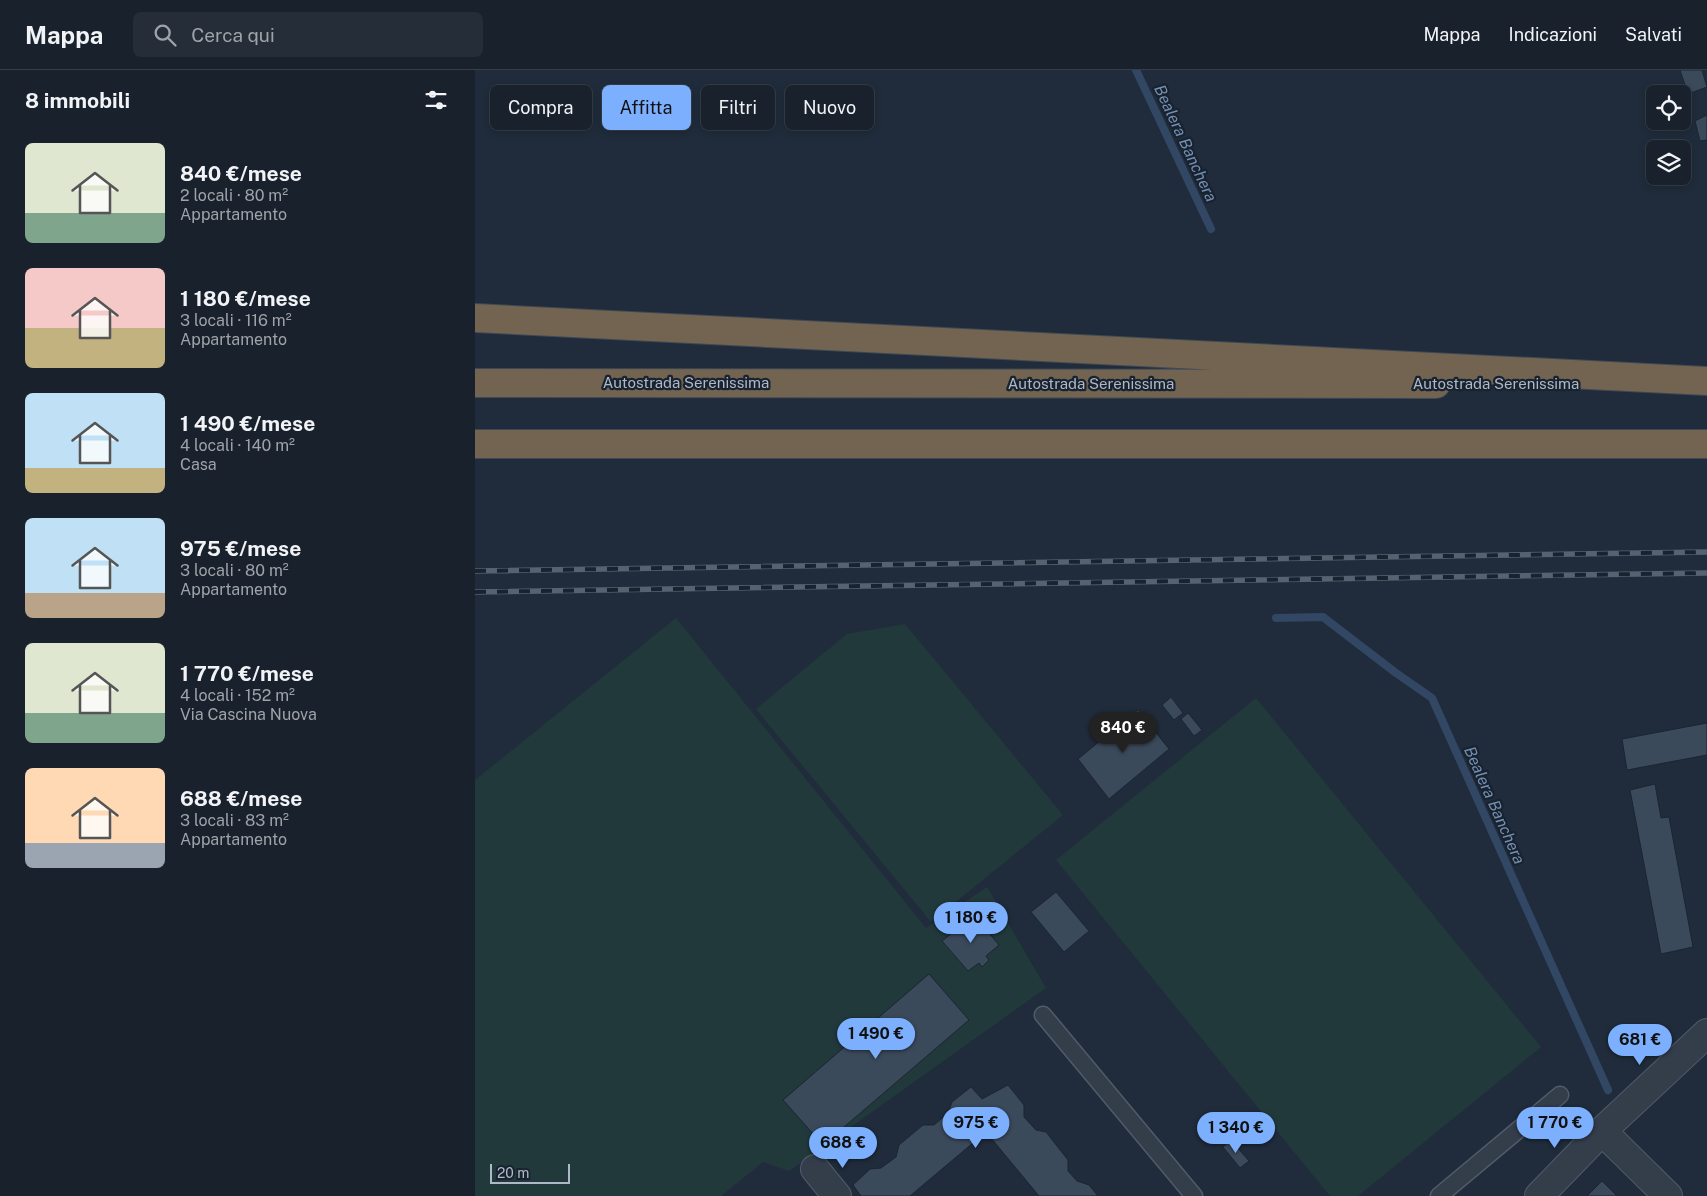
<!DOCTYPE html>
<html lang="it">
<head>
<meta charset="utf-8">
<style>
	:root { --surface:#18212c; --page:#252e38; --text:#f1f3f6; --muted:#9fa3a9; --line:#363e48; --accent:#7cb0ff }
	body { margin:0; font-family:"Public Sans",sans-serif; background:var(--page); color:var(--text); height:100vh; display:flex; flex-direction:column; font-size:19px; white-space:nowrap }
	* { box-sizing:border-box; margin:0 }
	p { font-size:16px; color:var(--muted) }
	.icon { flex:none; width:28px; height:28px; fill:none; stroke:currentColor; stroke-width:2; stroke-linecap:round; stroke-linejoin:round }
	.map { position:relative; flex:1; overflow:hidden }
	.drawer { display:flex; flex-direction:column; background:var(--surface); width:475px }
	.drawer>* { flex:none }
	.hud { position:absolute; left:15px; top:15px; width:475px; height:45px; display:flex; gap:10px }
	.buttons { position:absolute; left:1171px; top:15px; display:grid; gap:10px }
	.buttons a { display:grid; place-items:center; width:45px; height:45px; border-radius:8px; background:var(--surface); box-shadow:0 2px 8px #0003,0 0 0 1px var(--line); font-size:25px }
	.scale { position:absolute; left:15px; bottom:12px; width:80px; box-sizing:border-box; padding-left:5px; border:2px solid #aeb8c7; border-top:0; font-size:14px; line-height:18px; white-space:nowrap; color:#aeb8c7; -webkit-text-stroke:4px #192330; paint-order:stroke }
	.price { position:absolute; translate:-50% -42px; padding:0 11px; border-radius:18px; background:var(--accent); color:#111; font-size:16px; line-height:32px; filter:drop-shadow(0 1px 2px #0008) }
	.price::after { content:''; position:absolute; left:50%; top:30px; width:15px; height:11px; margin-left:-8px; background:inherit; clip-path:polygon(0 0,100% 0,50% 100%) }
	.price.selected { background:#222; color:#fff }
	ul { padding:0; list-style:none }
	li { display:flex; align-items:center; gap:15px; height:125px; padding:0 25px }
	li span { display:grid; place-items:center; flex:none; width:140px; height:100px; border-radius:8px; color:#555 }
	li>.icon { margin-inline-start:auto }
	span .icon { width:60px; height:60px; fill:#fffc; stroke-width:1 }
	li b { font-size:21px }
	h2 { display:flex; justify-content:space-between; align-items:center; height:60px; padding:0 25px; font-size:21px }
	.tag { padding:0 18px; border-radius:8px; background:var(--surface); box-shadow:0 2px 8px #0003,0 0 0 1px var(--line); font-size:18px; line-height:45px }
	.tag.selected { background:var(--accent); color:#111 }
	header { display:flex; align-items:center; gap:30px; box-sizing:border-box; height:70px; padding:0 25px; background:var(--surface); border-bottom:1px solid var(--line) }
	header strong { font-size:24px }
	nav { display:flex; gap:28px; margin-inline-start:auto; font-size:18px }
	.search { width:350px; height:45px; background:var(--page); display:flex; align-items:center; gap:12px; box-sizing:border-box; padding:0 18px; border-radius:8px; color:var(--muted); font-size:19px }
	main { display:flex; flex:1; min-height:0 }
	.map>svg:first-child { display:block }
	.green { fill:#22393c }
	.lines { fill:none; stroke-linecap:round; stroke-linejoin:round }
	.stream { stroke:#324764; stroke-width:8 }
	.building { fill:#3b4a5b; stroke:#1b2532 }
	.lane-casing { stroke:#515b69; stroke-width:19 }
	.street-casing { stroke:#515b69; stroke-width:30 }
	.highway-casing { stroke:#3e4856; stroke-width:30 }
	.lane { stroke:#343e4b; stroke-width:16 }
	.street { stroke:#343e4b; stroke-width:28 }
	.highway { stroke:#726450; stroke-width:28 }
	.rail-casing { stroke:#556272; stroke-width:5.5 }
	.rail { stroke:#192330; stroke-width:4; stroke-dasharray:11; stroke-linecap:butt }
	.labels { text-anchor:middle; stroke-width:4.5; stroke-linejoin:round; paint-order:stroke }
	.street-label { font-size:15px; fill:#aeb8c7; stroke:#192330 }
	.water-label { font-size:16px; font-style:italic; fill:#748fb2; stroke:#192330 }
</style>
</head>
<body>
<header>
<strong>Mappa</strong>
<div class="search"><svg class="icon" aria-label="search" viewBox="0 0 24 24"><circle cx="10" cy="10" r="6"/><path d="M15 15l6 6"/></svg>Cerca qui</div>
<nav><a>Mappa</a><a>Indicazioni</a><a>Salvati</a></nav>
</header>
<main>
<section class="drawer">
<h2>8 immobili<svg class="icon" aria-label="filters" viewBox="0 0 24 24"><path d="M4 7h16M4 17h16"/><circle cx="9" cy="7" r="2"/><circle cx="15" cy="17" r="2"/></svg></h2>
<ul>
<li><span style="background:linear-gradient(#dfe7d0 70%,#7fa58c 0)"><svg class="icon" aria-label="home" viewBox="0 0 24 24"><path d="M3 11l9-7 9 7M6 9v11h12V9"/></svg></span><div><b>840 €/mese</b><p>2 locali · 80 m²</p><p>Appartamento</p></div></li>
<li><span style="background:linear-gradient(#f6c9c9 60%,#c2b280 0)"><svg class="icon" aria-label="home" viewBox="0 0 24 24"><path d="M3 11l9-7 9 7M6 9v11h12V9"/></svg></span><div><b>1 180 €/mese</b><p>3 locali · 116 m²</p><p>Appartamento</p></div></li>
<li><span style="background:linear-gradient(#bfe0f5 75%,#c2b280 0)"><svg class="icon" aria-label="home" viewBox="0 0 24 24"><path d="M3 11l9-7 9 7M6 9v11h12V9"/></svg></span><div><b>1 490 €/mese</b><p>4 locali · 140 m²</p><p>Casa</p></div></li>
<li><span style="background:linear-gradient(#bfe0f5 75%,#b9a48a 0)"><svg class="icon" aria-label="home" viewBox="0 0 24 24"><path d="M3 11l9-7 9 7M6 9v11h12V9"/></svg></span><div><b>975 €/mese</b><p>3 locali · 80 m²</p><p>Appartamento</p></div></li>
<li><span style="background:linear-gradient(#dfe7d0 70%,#7fa58c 0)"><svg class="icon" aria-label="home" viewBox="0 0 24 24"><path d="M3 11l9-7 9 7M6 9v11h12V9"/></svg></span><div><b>1 770 €/mese</b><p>4 locali · 152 m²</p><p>Via Cascina Nuova</p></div></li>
<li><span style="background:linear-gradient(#ffd9b3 75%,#9aa5b1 0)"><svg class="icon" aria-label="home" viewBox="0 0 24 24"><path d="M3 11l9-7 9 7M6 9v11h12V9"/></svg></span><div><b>688 €/mese</b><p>3 locali · 83 m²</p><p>Appartamento</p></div></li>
</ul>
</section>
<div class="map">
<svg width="1232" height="1126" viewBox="0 0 1232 1126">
	<rect width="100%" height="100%" fill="#202c3b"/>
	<!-- green -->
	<path class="green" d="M201 548 451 858 512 817 571 918 314 1101 288 1092 246 1126H0V710Z
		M430 554 588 745 456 852 281 639 372 564Z
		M781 628 1066 977 883 1126H855L581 790Z"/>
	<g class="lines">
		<!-- stream -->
		<path class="stream" d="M661 0 736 159
			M801 548 848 547 921 603 957 628 1133 1020"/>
	</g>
	<!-- building -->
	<path class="building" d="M1205 0H1227L1232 17 1213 24Z
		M1232 45V70L1225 71 1220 51Z
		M696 627 708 643 699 650 687 635Z
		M663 640 694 679 634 729 603 689Z
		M713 643 727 660 719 666 706 649Z
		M1232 653V685L1152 700 1147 669Z
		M1180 714 1186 748 1194 747 1218 877 1186 884 1155 720Z
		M581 822 614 861 589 882 556 842Z
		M499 845 524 875 511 886 514 890 507 897 504 893 493 901 467 871Z
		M454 904 494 950 348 1075 308 1030Z
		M533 1015 549 1035V1047L561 1060 571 1062 593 1090V1101L602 1111 614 1115 623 1126H564L511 1062 435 1126H386L378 1115 395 1099 406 1098 421 1087 424 1075 448 1055H459L473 1043 477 1032 496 1017 507 1029Z
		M756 1070 774 1091 765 1098 748 1077Z
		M1127 1111 1142 1126H1112Z"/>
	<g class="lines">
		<!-- lane casing -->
		<g class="lane-casing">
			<path id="lane" d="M568 945 719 1126
				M964 1126 1085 1025"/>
		</g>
		<!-- street casing -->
		<g class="street-casing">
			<path id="street" d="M1127 1061 1193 1126
				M340 1099 362 1126
				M1064 1126 1127 1061 1232 963"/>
		</g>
		<!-- highway casing -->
		<g class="highway-casing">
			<path id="highway" d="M0 248 1232 311
				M0 313 961 314
				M0 374H1232"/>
		</g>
		<!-- lane -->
		<use href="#lane" class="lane"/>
		<!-- street -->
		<use href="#street" class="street"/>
		<!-- highway -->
		<use href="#highway" class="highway"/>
		<!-- rail casing -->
		<g class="rail-casing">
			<path id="rail" d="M0 501 1232 482
				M0 522 1232 503"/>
		</g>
		<!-- rail -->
		<use href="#rail" class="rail"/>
	</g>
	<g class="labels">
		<!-- street labels -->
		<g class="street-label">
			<text x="211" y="318">Autostrada Serenissima</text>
			<text x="616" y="319">Autostrada Serenissima</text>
			<text x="1021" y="319">Autostrada Serenissima</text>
		</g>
		<!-- water labels -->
		<g class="water-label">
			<text transform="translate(711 73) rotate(65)" y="6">Bealera Banchera</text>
			<text transform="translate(1020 735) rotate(66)" y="6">Bealera Banchera</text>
		</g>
	</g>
</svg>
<div class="buttons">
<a><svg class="icon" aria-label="locate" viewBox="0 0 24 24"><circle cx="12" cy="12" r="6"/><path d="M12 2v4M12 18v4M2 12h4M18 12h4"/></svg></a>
<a><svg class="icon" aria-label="layers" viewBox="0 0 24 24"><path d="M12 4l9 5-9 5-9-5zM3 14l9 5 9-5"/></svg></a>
</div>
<div class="scale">20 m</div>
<b class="price selected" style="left:648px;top:684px">840 €</b>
<b class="price" style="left:496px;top:874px">1 180 €</b>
<b class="price" style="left:401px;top:990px">1 490 €</b>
<b class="price" style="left:1165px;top:996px">681 €</b>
<b class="price" style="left:501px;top:1079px">975 €</b>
<b class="price" style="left:1080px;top:1079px">1 770 €</b>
<b class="price" style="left:761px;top:1084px">1 340 €</b>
<b class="price" style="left:368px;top:1099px">688 €</b>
<div class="hud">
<a class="tag">Compra</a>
<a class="tag selected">Affitta</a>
<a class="tag">Filtri</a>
<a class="tag">Nuovo</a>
</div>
</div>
</main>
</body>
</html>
